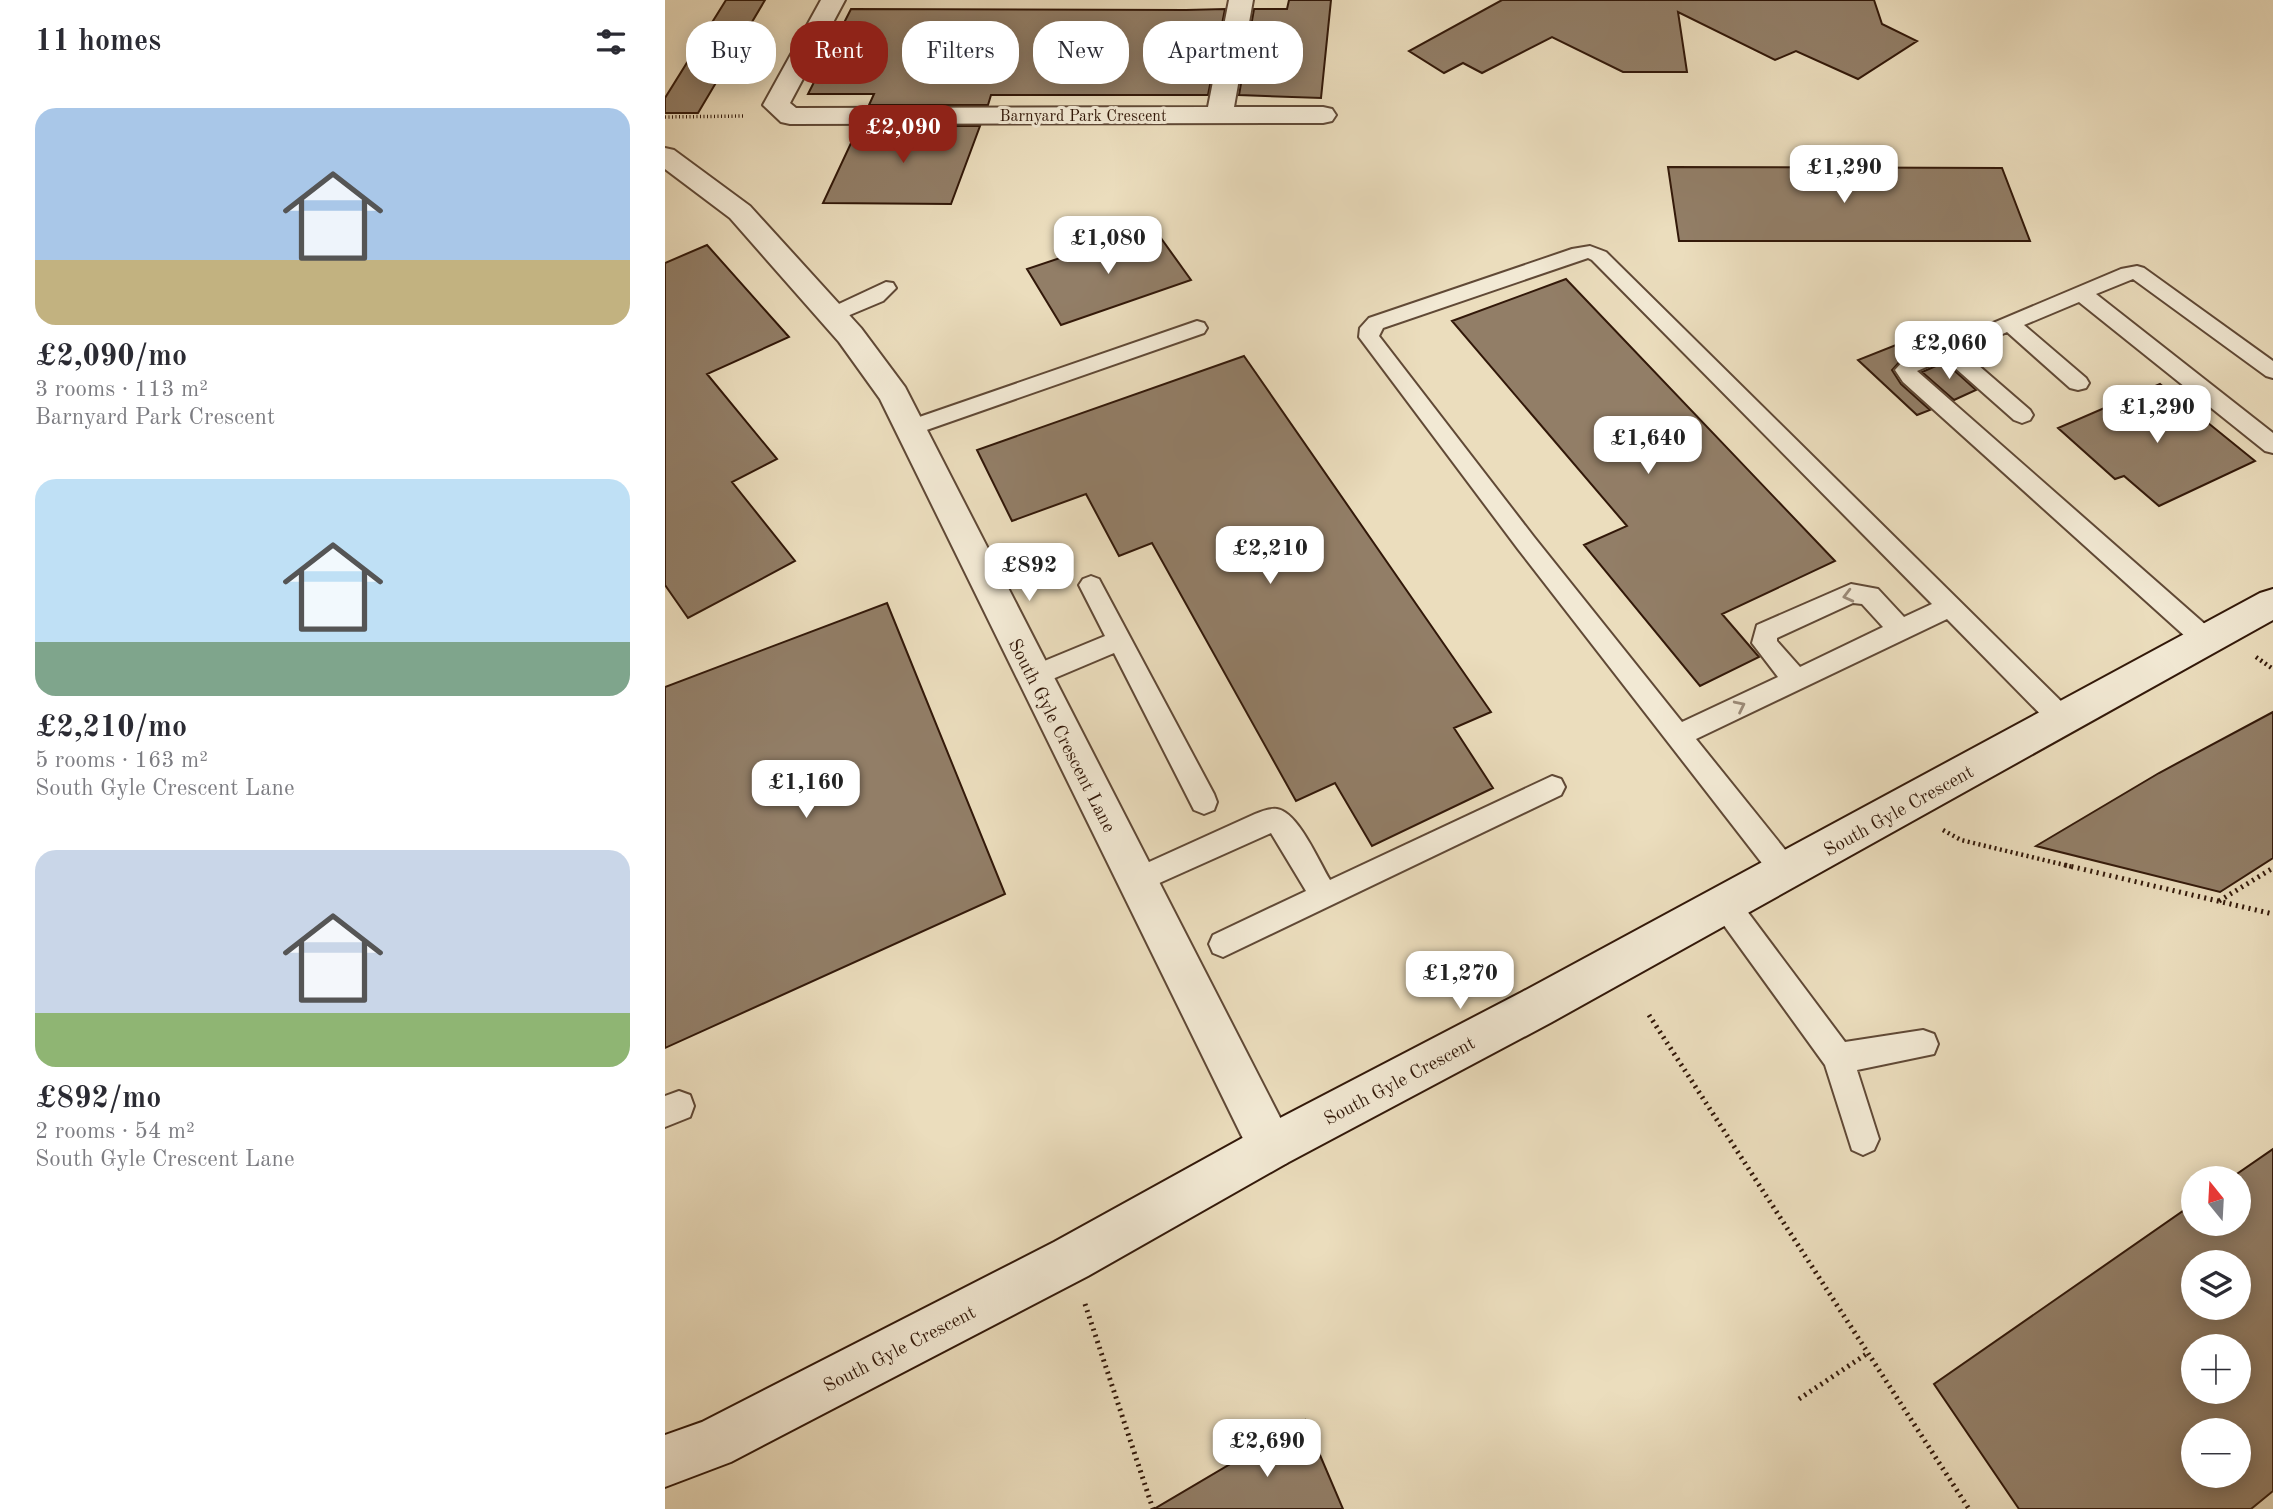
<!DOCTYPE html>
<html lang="en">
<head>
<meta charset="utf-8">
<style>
	:root { --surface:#fff; --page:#f7f7f7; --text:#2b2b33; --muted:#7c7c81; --accent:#8f2418 }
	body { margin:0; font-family:"Old Standard TT",serif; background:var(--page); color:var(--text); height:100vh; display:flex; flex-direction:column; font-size:26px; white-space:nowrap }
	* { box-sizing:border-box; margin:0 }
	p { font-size:23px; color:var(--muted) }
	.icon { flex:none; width:38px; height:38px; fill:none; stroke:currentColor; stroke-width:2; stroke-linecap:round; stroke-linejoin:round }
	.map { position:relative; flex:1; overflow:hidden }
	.panel { display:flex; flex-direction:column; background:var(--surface); width:665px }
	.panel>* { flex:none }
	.top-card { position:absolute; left:21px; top:21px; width:665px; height:63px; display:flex; gap:14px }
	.needle { width:46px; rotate:342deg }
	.buttons { position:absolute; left:1516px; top:1166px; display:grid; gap:14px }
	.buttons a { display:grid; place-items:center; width:70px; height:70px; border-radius:50%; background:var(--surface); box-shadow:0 4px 18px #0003; font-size:35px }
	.price { position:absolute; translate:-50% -60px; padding:0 16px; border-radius:14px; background:#fff; color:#222; font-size:23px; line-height:46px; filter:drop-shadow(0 2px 4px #0008) }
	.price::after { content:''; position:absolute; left:50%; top:42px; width:21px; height:16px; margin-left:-10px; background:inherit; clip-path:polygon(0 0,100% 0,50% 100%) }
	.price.current { background:var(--accent); color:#fff }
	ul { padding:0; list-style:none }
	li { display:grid; align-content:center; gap:14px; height:371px; padding:0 35px }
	li span { display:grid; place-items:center; height:217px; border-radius:21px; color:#555 }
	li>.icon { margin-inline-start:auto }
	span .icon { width:126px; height:126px; fill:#fffc; stroke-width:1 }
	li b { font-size:30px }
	h2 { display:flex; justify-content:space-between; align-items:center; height:84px; padding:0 35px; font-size:30px }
	.pill { padding:0 24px; border-radius:28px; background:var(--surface); box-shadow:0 4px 18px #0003; font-size:24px; line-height:63px }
	.pill.current { background:var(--accent); color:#fff }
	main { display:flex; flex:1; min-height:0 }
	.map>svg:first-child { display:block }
	.building { fill:#927e67; stroke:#321809; stroke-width:2; fill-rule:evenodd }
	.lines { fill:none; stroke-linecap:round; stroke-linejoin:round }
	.lane-casing { stroke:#604936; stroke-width:4 }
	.street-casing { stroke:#604936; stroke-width:4 }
	.secondary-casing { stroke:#321809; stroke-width:4 }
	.path-far2 { stroke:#321809; stroke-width:3.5; stroke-dasharray:1 2.5; stroke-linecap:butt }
	.path-far1 { stroke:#321809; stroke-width:4.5; stroke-dasharray:2 3.5; stroke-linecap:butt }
	.path { stroke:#321809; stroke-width:5; stroke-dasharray:2 4.5; stroke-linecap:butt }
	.lane { fill:#f2e9d4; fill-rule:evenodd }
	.street { fill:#f2e9d4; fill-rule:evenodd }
	.secondary { fill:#f2e9d4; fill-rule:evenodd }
	.oneway { stroke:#9c8b79 }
	.labels { text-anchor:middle; stroke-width:6; stroke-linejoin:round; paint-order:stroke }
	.far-street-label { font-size:16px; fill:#321809; stroke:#f2e9d4 }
	.street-label { font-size:19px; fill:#321809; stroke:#f2e9d4 }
</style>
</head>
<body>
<main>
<section class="panel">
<h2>11 homes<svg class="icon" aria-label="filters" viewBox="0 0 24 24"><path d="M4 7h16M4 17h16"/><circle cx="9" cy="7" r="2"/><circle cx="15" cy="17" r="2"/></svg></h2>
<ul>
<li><span style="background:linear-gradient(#a9c7e8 70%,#c2b280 0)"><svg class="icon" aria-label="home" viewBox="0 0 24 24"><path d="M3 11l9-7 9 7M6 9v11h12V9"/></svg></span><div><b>£2,090/mo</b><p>3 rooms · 113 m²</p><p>Barnyard Park Crescent</p></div></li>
<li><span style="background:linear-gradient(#bfe0f5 75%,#7fa58c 0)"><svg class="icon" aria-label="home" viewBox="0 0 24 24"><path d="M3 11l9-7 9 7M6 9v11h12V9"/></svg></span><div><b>£2,210/mo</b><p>5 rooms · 163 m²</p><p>South Gyle Crescent Lane</p></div></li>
<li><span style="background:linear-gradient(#c9d6e8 75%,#8fb573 0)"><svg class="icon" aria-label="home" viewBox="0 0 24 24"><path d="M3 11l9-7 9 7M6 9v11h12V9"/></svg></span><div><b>£892/mo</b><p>2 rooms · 54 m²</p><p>South Gyle Crescent Lane</p></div></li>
</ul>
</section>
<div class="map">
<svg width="1608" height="1509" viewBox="0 0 1608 1509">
	<rect width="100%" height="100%" fill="#ebddbd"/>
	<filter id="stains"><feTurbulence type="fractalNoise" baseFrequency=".00286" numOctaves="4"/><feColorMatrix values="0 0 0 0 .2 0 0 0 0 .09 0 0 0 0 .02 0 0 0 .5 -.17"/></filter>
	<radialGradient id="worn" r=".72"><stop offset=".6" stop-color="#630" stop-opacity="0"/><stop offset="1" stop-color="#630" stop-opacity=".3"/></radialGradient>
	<!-- building -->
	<path class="building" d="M61 0H100L33 113H0V98Z
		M624 0H666L656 98 574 95 589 9H622Z
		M837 0H1209L1217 24 1252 41 1193 79 1131 51 1110 60 1013 12 1022 72H958L887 37 817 73 798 63 779 73 744 51Z
		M186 9 521 10 560 9 543 95H326L323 105H204L209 94H143Z
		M194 126H315L286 204 158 203Z
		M1003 167 1337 168 1365 241H1014Z
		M488 227 526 280 396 325 362 269Z
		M42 245 124 337 42 374 112 459 67 482 130 561 23 618 0 585V263Z
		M901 279 1170 561 1057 614 1094 657 1035 686 919 545 962 526 787 321Z
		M1274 328 1285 338 1237 359 1227 370 1236 384 1265 410 1252 415 1193 360Z
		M579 356 826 712 789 728 828 788 707 846 670 783 631 801 487 543 454 556 421 494 347 521 312 450Z
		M1280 362 1311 390 1289 400 1257 372Z
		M1495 384 1590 461 1494 506 1459 476 1450 479 1393 428Z
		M222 603 340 894 0 1048V687Z
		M1608 712V858L1555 892 1371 846 1494 773Z
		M1608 1149V1491L1586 1509H1354L1269 1384 1528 1204V1223H1573V1178H1566ZM1528 1262H1573V1307H1528ZM1528 1346H1573V1391H1528ZM1528 1430H1573V1475H1528Z
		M640 1420 678 1509H489Z"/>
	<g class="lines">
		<!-- lane casing -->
		<g class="lane-casing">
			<path id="lane" d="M925 246 941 252 1406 711 1410 719 1406 727 1397 730 1388 727 1282 619 1031 739 1130 862 1134 871 1130 880 1120 883 1110 880 853 549 694 337 695 328 704 318 907 249ZM923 258 927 260 1267 604 1239 617 1213 589 1186 584 1092 625 1087 643 1113 677 1017 722 869 537 714 336 718 328ZM1188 603 1197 604 1218 627 1135 667 1112 641V638Z
				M1472 266 1479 268 1608 361V378L1601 376 1468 279 1431 294 1608 433V453L1600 451 1414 302 1359 325 1421 378 1424 383 1421 388 1413 390 1405 388 1342 332 1298 352 1365 410 1368 415 1365 420 1357 423 1349 420 1280 359 1252 371 1550 633 1553 640 1550 647 1541 650 1532 647 1238 382 1230 370 1238 361 1456 269Z
				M221 282 228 283 231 288 218 301 168 322 161 320 158 315 161 310Z
				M532 321 539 323 542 328 539 333 253 433 245 436 237 433 234 428 237 423Z
				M426 576 434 579 549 794 552 802 549 810 539 814 529 810 449 653 378 683 369 686 360 683 356 676 360 669 440 636 414 585 418 579Z
				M887 776 896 779 900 787 896 795 558 957 548 953 544 944 548 935 641 891 606 833 472 893 462 890 458 881 462 872 590 814C597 811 605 808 612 809 633 812 654 862 665 880Z
				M1060 891 1070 895 1180 1042 1258 1030 1269 1034 1273 1044 1269 1054 1192 1070 1214 1139 1209 1150 1198 1155 1187 1150 1160 1065 1050 913 1046 904 1050 895Z
				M14 1091 25 1095 29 1106 25 1117 0 1127V1096Z"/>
		</g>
		<!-- street casing -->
		<g class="street-casing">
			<path id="street" d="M156 0H180L125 103 131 108 543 107 564 0H588L569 107H658L667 109 671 115 667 121 658 123 125 124 116 122 98 105Z
				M0 148 9 150 85 206 196 328 240 387 622 1131 629 1147 622 1163 606 1170 590 1163 215 399 174 342 65 218 0 169Z"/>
		</g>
		<!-- secondary casing -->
		<g class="secondary-casing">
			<path id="secondary" d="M1608 589V620L887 1022 622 1163 423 1276 66 1462 0 1487V1435L37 1422 389 1242 590 1131 857 992 1595 593Z"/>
		</g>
		<!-- path-far2 -->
		<path class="path-far2" d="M0 117 80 116"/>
		<!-- path-far1 -->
		<path class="path-far1" d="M1591 657 1608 669
			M1278 830 1296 840 1408 867"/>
		<!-- path -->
		<path class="path" d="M1400 865 1608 914
			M1554 901 1608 868
			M984 1015 1304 1509
			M420 1304 488 1509
			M1134 1399 1203 1353"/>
		<!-- lane -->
		<use href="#lane" class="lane"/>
		<!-- street -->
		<use href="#street" class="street"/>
		<!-- secondary -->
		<use href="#secondary" class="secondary"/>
	</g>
	<!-- one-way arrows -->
	<defs><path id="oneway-chevron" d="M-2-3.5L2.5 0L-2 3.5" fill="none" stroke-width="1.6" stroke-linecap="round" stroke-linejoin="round" transform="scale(1.75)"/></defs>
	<g class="oneway">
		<use href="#oneway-chevron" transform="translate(1183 596) rotate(166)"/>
		<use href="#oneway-chevron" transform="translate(1075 706) rotate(-26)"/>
	</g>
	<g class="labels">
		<!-- far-street labels -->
		<g class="far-street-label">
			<text x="418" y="121">Barnyard Park Crescent</text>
		</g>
		<!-- street labels -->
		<g class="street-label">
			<text transform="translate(398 735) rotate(63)" y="7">South Gyle Crescent Lane</text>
			<text transform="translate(1233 810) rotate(-29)" y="7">South Gyle Crescent</text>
			<text transform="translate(734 1080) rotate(-28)" y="7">South Gyle Crescent</text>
			<text transform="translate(234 1348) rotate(-27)" y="7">South Gyle Crescent</text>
		</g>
	</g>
	<rect width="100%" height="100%" filter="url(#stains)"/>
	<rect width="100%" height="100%" fill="url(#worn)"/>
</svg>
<div class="buttons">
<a><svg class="needle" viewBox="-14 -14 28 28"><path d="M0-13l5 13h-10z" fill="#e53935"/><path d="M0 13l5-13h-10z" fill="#7c7c81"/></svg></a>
<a><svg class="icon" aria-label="layers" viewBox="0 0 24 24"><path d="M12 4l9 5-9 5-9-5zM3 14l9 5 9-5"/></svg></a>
<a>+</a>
<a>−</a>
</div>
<b class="price current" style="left:238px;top:165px">£2,090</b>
<b class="price" style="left:1179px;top:205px">£1,290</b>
<b class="price" style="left:443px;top:276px">£1,080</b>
<b class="price" style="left:1284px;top:381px">£2,060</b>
<b class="price" style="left:1492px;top:445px">£1,290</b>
<b class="price" style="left:983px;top:476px">£1,640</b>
<b class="price" style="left:605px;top:586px">£2,210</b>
<b class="price" style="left:364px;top:603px">£892</b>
<b class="price" style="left:141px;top:820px">£1,160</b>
<b class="price" style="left:795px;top:1011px">£1,270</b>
<b class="price" style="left:602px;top:1479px">£2,690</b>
<div class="top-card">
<a class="pill">Buy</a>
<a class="pill current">Rent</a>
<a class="pill">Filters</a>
<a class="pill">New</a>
<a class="pill">Apartment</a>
</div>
</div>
</main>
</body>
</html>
